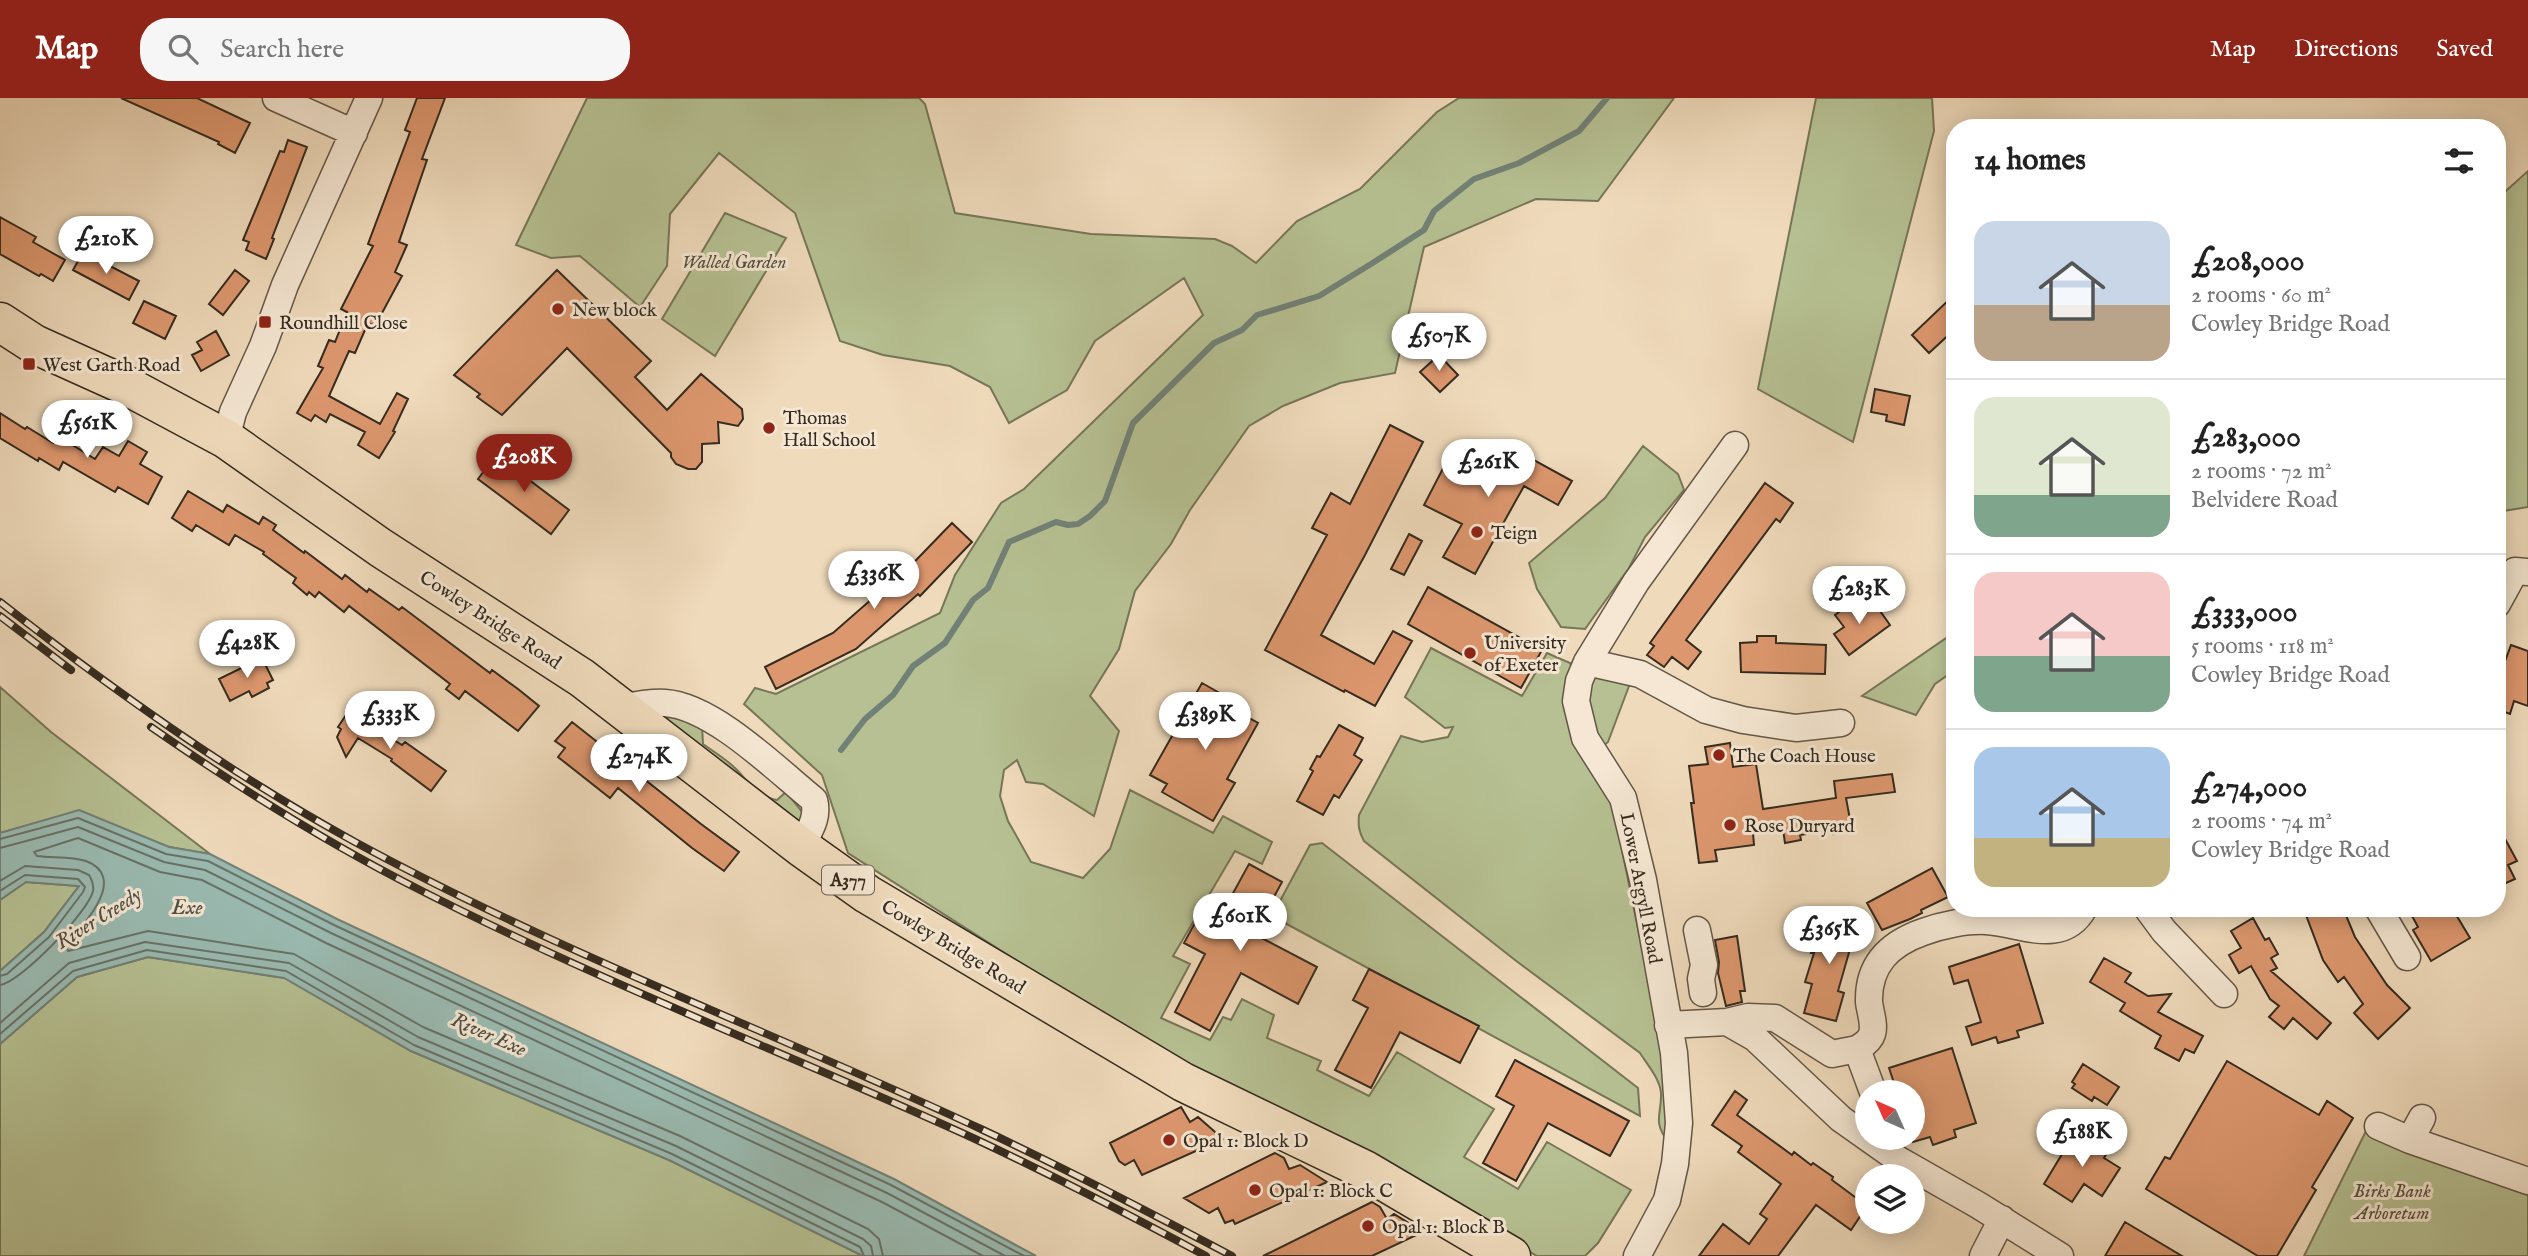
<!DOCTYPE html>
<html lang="en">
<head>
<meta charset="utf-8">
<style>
	:root { --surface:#fff; --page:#f6f6f6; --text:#222; --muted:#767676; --line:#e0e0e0; --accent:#8f2418 }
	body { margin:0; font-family:"IM FELL English",serif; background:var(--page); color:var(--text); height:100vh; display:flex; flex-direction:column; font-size:26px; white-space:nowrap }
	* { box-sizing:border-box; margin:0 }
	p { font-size:23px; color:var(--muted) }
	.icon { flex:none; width:38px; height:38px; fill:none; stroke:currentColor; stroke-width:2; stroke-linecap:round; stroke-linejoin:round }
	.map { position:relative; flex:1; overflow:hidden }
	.drawer { position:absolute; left:1946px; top:21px; width:560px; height:798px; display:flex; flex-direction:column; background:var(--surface); border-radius:28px; box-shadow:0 4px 18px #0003 }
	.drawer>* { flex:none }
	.needle { width:46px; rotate:315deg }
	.fabs { position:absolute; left:1855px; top:982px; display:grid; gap:14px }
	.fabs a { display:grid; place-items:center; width:70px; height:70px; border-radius:50%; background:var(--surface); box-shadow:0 4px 18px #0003; font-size:35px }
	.price { position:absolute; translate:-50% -60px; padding:0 16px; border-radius:24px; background:#fff; color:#222; font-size:23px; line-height:46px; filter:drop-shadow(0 2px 4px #0008) }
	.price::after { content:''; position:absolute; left:50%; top:42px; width:21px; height:16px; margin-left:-10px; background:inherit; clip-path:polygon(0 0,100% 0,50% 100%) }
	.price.selected { background:var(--accent); color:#fff }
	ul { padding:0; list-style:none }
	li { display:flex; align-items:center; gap:21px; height:175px; padding:0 28px }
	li+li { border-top:2px solid var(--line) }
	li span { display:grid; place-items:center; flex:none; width:196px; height:140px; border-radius:21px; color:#555 }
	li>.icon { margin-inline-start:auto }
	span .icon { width:84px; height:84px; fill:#fffc; stroke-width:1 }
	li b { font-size:30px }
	h2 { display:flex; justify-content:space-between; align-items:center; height:84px; padding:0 28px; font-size:30px }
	header { display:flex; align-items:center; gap:42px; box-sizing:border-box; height:98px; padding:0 35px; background:var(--accent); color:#fff }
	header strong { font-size:33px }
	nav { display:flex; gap:38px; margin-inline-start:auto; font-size:24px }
	.search { width:490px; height:63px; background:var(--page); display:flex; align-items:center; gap:18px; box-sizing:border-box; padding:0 24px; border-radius:28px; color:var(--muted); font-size:26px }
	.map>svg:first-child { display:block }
	.green { fill:#b6c092; stroke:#767658; stroke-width:2 }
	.water { fill:#9abab1; stroke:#728177; stroke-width:2 }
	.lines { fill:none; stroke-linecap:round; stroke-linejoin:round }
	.shore { stroke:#687268; stroke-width:2 }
	.stream { stroke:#728177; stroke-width:6 }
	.building { fill:#dd976e; stroke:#352b1f; stroke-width:2 }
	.minor-casing { stroke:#645746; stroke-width:29 }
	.highway-casing { stroke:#352b1f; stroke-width:41 }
	.minor { stroke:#f5e7d3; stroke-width:26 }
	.highway { stroke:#efdabb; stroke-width:38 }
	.rail-casing { stroke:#352b1f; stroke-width:8 }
	.rail { stroke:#f5e7d3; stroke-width:5; stroke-dasharray:16; stroke-linecap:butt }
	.poi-dot { fill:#8f2418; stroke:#f5e7d3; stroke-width:2.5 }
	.labels { text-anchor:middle; stroke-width:6; stroke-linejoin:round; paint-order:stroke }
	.shield { fill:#f5e7d3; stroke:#6f6355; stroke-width:2 }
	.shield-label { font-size:18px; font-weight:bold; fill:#352b1f }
	.park-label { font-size:19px; font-style:italic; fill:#55503c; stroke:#f5e7d3 }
	.poi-label { font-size:19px; fill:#352b1f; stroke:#f5e7d3; text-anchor:start }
	.street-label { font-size:19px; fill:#352b1f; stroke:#f5e7d3 }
	.water-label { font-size:21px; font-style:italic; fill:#4e4f44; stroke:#f5e7d3 }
</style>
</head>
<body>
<header>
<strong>Map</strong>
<div class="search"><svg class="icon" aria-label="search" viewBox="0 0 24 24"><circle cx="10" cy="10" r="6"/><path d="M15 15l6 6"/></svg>Search here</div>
<nav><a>Map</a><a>Directions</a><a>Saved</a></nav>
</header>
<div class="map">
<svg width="2528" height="1158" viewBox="0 0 2528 1158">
	<rect width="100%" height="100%" fill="#efdabb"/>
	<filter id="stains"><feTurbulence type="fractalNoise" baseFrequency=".00286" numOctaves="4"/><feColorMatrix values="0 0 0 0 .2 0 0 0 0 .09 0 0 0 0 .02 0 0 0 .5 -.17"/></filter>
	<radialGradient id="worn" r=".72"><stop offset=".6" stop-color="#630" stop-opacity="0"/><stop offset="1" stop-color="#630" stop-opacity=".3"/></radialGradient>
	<!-- green -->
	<path class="green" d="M587 0H919L925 6 955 115 1091 136 1215 141 1232 148 1256 165 1297 123 1360 91 1437 14 1459 0H1674L1598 103 1536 101 1424 149 1395 275 1340 285 1283 308 1249 328 1190 412 1171 446 1135 493 1119 551 1090 598 1119 633 1094 718 1043 686 1026 684 1017 662 1004 672 1000 698 1008 723 1031 764 1083 780 1110 751 1130 692 1213 735 1223 718 1272 744 1262 766 1235 753 1173 858 1190 866 1161 920 1210 942 1223 919 1231 922 1242 901 1274 917 1267 940 1321 963 1317 972 1369 998 1397 954 1494 1011 1464 1059 1518 1091 1547 1044 1631 1092 1598 1145 1585 1158H1537L1340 1044 1177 965 848 755 822 677 744 606 755 590 776 596 940 515 955 477 1001 405 1024 391 1203 217 1184 180 1095 243 1067 292 1009 325 990 289 950 268 883 257 840 243 795 115 719 55 670 116 667 168 640 209 580 158 551 160 516 147Z
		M1816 0H1932L1934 33 1853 344 1758 291Z
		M2528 73V409L2497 414V101Z
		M725 115 786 140 715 258 662 221Z
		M1643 348 1678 376 1684 392 1645 439 1629 470 1585 531 1561 529 1537 491 1529 465 1605 400Z
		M1955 534V572L1935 586 1916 617 1862 598Z
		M1431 550 1522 598 1547 555 1570 565 1574 575 1603 571 1632 580 1608 644 1588 661 1612 703 1669 983 1668 1043C1652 1024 1662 1015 1661 995 1660 981 1647 966 1640 955L1515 862 1364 743C1359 734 1358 728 1359 717L1401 638 1422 644 1448 639 1453 629 1445 630 1405 599Z
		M0 589 51 634 210 756 169 749 79 713 0 735Z
		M671 616 702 628 703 646C714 654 726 661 736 671 748 683 758 699 777 702L786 694 804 716 800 727 666 622Z
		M1322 745 1638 990 1640 1018 1272 818 1310 747Z
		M26 784 79 788 44 834 0 873V802Z
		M148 859 285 880 411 953 669 1062 863 1158H0V946L77 879Z
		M2366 1033 2528 1095V1158H2304Z"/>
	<!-- water -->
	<path class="water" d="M79 712 169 749 210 756 337 821 894 1081 1036 1158H863L669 1062 411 953 284 880 148 859 77 879 0 946V873L44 834 79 788 26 784 0 802V735Z"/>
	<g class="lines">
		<!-- shore -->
		<path class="shore" d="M0 741 78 720 166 756 208 763 334 827 891 1087 1024 1158
			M0 750 78 729 164 764 205 772 331 835 887 1095 1005 1158
			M0 783 25 768 78 772 89 777C92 782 94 786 93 793 89 813 20 885 0 887
			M0 793 25 777 78 781 85 789 83 794 49 839 7 876 0 878
			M0 925 69 865 145 844 289 865 418 939 676 1048 863 1141 871 1148 873 1158
			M0 936 73 873 147 852 286 873 414 947 672 1056 860 1149 864 1158
			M883 1158 879 1141 868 1131 680 1038 423 929 294 856 148 833 68 853 66 848C81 829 130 780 86 763 72 758 52 760 37 758L34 754 78 740 160 774 202 782 326 845 882 1104 983 1158"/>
		<!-- stream -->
		<path class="stream" d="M841 652 865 621 893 597 913 568 945 545 973 502 988 490 1009 444 1056 424 1068 427 1078 426 1090 418 1105 403 1133 325 1214 245 1242 232 1257 217 1319 198 1371 166 1424 132 1434 113 1474 81 1519 65 1579 33 1607 0"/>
	</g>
	<!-- building -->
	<path class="building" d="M121 0H197L250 25 235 55 218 46 219 44Z
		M417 0H445L422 61 427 62 399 144 407 147 395 174 402 178 375 228 368 225 355 255 349 253 329 298 380 326 397 295 408 301 393 333 395 334 379 360 358 347 365 334 330 316 326 324 315 317 311 323 297 315 323 270 318 268 329 242 335 244 347 214 341 211 373 148 368 146 410 34 405 32Z
		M288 42 307 49 272 140 274 141 266 161 246 152 249 144 243 142 280 53 284 54Z
		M0 119 36 139 33 144 65 162 53 183 41 176 39 178 0 156Z
		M83 154 139 183 129 202 73 172Z
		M235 172 249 183 223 217 209 206Z
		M557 172 651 263 635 279 667 312 701 276 742 311 743 321 738 328 718 324 719 345 702 346V364L696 371H688L676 366 671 359V355L567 250 502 317 477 299 480 296 454 277Z
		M1955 196V231L1929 255 1912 237Z
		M144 203 176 218 165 241 133 225Z
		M216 233 229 257 201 273 192 257 202 252 197 244Z
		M1439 257 1458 277 1440 294 1420 274Z
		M1875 291 1910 298 1904 327 1886 323 1887 317 1871 314Z
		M0 315 25 331 27 329 53 345 58 338 95 361 103 349 119 358 128 343 147 354 140 366 162 379 148 406 118 389 115 394 63 364 59 372 39 360 38 363 0 340Z
		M1390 327 1423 344 1365 457 1321 537 1374 566 1393 533 1412 543 1375 608 1345 592 1344 594 1265 552 1327 437 1312 430 1331 395 1350 406Z
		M1503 345 1572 383 1558 407 1524 388 1475 476 1443 459 1462 426 1424 407 1452 353 1488 372Z
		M496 357 569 412 551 436 478 381Z
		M1765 385 1793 405 1780 424 1776 421 1686 542 1701 554 1688 571 1672 559 1664 569 1647 557 1654 548 1650 545Z
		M188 393 223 414 227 407 259 426 263 419 276 427 273 432 304 455 305 453 342 481 345 477 367 494 369 491 399 512 402 509 490 575 492 572 518 591 539 608 518 633 465 593 459 601 446 591 450 586 349 508 344 514 319 494 315 499 309 494 307 497 293 485 296 480 263 456 264 454 235 437 229 447 196 427 192 433 172 420Z
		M952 425 972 444 920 498 918 496 856 551 776 591 765 569 833 535 890 485 892 487Z
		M1409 436 1422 443 1404 477 1391 471Z
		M1428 489 1542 552 1521 590 1408 526Z
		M1857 501 1865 513 1875 506 1890 527 1849 557 1834 536 1844 529 1835 517Z
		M1757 538H1776V545L1826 547 1825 576 1741 574 1740 545 1757 544Z
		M2511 547 2528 553V608L2514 603 2510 616 2497 611V585Z
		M262 560 273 582 267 585 269 590 252 599 249 593 230 603 219 581Z
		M1202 585 1246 610 1242 616 1258 625 1227 681 1235 685 1213 723 1162 694 1167 686 1150 677Z
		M348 614 402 647 405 644 446 673 431 693 391 663 392 661 358 640 346 659 337 639 341 631 338 629Z
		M572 624 701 726 739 754 724 773 692 750 618 690 610 700 558 659 565 650 555 643Z
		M1339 627 1363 640 1354 657 1362 662 1339 700 1334 697 1323 717 1297 703 1313 673 1310 671 1317 658 1320 659Z
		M1730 645 1733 669 1756 666 1763 711 1836 700 1834 683 1892 676 1895 694 1846 700 1852 732 1833 736V732L1800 737 1801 742 1785 745 1783 731 1753 735 1754 747 1715 752 1717 763 1699 765 1691 705H1694L1689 668 1708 666 1705 649Z
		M2497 726 2517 763 2508 767 2515 781 2497 789Z
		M1249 766 1282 784 1254 836 1317 869 1298 906 1241 875 1210 933 1175 914 1205 856 1184 845 1203 810 1220 819Z
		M1932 770 1948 799 1921 812 1922 815 1910 821 1882 832 1867 805Z
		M2323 810H2343L2355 839 2387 887 2410 910 2378 941 2354 915 2363 906 2344 879 2338 884 2323 862 2306 817Z
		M2426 810H2452L2470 840 2431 863 2413 832 2418 829 2412 818Z
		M1825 815 1858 823 1838 893 1844 895 1836 923 1804 915 1812 886 1805 884 1814 855H1811L1818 828 1821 829Z
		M2253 820 2265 842 2269 840 2278 856 2271 860 2277 870 2271 873 2331 925 2317 941 2293 920 2284 931 2269 919 2279 908 2270 901 2251 868 2239 875 2229 857 2241 850 2231 833Z
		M1737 838 1745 893H1740L1742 904 1726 908 1718 875 1719 864 1715 842Z
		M2019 846 2043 925 2017 933 2019 939 1998 945 1996 939 1972 947 1966 929 1981 924 1968 882 1954 886 1949 869Z
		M2104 860 2131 875 2125 884 2148 898 2171 896 2158 914 2203 938 2194 955 2185 951 2179 963 2155 950 2161 938 2120 913 2125 905 2090 884Z
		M1369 871 1479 928 1460 965 1400 934 1371 990 1335 972 1368 910 1353 902Z
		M1952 950 1976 1025 1954 1032 1956 1039 1933 1047 1930 1039 1913 1044V994H1897L1889 970Z
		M1515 962 1629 1023 1610 1058 1548 1025 1516 1083 1483 1065 1514 1008 1496 998Z
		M2227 963 2319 1017 2327 1003 2353 1020 2312 1089 2316 1092 2277 1158H2258L2146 1091 2165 1059 2170 1061Z
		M2083 966 2119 989 2107 1007 2094 999 2092 1003 2072 990 2075 986 2072 984Z
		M1735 993 1747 1002 1737 1017 1792 1057 1794 1054 1811 1067 1813 1065 1833 1079 1832 1082 1867 1108 1851 1132 1816 1107 1778 1158H1699L1723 1126 1749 1146 1767 1121 1760 1116 1781 1086 1738 1054 1742 1048 1712 1027Z
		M1181 1009 1190 1024 1198 1019 1223 1041 1142 1077 1134 1062 1125 1067 1119 1063 1110 1045Z
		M2076 1033 2108 1053 2104 1060 2120 1070 2102 1098 2084 1086 2072 1104 2044 1086Z
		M1275 1055 1284 1060 1289 1071 1300 1067 1327 1084 1235 1126 1233 1122 1225 1125 1218 1110 1209 1115 1184 1100Z
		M1372 1104 1380 1109 1387 1121 1394 1116 1423 1134 1372 1158H1263Z
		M2125 1124 2182 1158H2105Z"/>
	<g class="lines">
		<!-- minor casing -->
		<g class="minor-casing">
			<path id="minor" d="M276 0 354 35
				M226 341 233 314 263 248 285 187 369 0
				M2497 506 2515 473 2528 474
				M1587 564 1640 576 1706 612 1743 622 1796 630 1841 625
				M622 610C636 607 651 604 665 605 713 608 777 672 814 702 819 720 809 733 801 749
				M2147 810 2164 833 2224 896
				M2378 810 2407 859
				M1697 832 1704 867 1701 881 1703 895
				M1727 924 1755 940 1841 1021 1899 1062 1978 1107 2060 1158
				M1668 927 1727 924 1748 919 1775 920 1832 956 1857 951 1873 994
				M1857 951C1862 948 1870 943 1872 936 1875 927 1870 913 1869 904 1868 867 1889 846 1923 834 1942 827 1967 822 1986 823 2021 825 2062 849 2084 810
				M2422 1020 2410 1042 2528 1083
				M2378 1028 2410 1042
				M1637 1158 1667 1102 1675 1066 1679 1025 1674 955 1643 782 1623 700 1585 640 1576 603 1579 583 1587 564 1636 484 1735 347
				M1983 1158 2002 1121"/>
		</g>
		<!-- highway casing -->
		<g class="highway-casing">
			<path id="highway" d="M0 224 34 246 127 288 226 341 381 450 582 580 801 749 867 796 1183 984 1365 1072 1511 1158"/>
		</g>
		<!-- minor -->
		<use href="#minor" class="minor"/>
		<!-- highway -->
		<use href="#highway" class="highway"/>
		<!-- rail casing -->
		<g class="rail-casing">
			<path id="rail" d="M0 504C113 592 229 675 355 744 557 854 773 934 981 1031 1066 1071 1149 1114 1232 1158
				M0 518 71 572
				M151 629C236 688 327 745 420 792 600 884 789 956 973 1040 1052 1077 1130 1117 1206 1158"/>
		</g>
		<!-- rail -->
		<use href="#rail" class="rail"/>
	</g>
	<!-- markers -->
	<g class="poi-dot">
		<circle cx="558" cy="211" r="7"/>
		<rect x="258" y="217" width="14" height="14" rx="3.5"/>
		<rect x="22" y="259" width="14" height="14" rx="3.5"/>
		<circle cx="769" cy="330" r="7"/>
		<circle cx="1477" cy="434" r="7"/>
		<circle cx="1470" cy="555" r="7"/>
		<circle cx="1719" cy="657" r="7"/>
		<circle cx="1730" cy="727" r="7"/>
		<circle cx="1169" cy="1042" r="7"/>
		<circle cx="1255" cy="1092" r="7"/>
		<circle cx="1368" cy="1128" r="7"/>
	</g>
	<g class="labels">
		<!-- shield labels -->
		<rect class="shield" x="822" y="767.5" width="52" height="29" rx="5"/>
		<g class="shield-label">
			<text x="848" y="788">A377</text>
		</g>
		<!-- park labels -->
		<g class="park-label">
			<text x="734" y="170">Walled Garden</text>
			<text x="2392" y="1099">Birks Bank<tspan x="2392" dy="22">Arboretum</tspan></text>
		</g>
		<!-- poi labels -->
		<g class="poi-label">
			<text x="572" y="218">New block</text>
			<text x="279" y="231">Roundhill Close</text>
			<text x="43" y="273">West Garth Road</text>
			<text x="783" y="326">Thomas<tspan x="783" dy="22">Hall School</tspan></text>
			<text x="1491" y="441">Teign</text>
			<text x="1484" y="551">University<tspan x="1484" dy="22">of Exeter</tspan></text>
			<text x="1733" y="664">The Coach House</text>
			<text x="1744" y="734">Rose Duryard</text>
			<text x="1183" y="1049">Opal 1: Block D</text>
			<text x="1269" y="1099">Opal 1: Block C</text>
			<text x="1382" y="1135">Opal 1: Block B</text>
		</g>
		<!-- street labels -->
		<g class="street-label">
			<text transform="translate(491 521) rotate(33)" y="7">Cowley Bridge Road</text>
			<text transform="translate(1642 790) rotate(79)" y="7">Lower Argyll Road</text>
			<text transform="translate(954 848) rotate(31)" y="7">Cowley Bridge Road</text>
		</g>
		<!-- water labels -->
		<g class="water-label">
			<text x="187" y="816">Exe</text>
			<text transform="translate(98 820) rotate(-32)" y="7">River Creedy</text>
			<text transform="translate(489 936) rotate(24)" y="7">River Exe</text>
		</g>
	</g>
	<rect width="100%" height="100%" filter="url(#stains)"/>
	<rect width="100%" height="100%" fill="url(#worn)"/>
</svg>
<div class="fabs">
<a><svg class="needle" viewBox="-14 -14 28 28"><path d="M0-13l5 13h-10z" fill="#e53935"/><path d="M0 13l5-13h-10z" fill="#767676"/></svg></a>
<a><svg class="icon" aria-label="layers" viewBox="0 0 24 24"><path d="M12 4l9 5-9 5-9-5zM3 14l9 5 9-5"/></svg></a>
</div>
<b class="price" style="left:106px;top:178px">£210K</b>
<b class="price" style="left:1439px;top:275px">£507K</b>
<b class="price" style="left:87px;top:362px">£561K</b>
<b class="price selected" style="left:524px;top:396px">£208K</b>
<b class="price" style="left:1488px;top:401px">£261K</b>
<b class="price" style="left:874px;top:513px">£336K</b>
<b class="price" style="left:1859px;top:528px">£283K</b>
<b class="price" style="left:247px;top:582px">£428K</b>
<b class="price" style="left:390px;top:653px">£333K</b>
<b class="price" style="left:1205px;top:654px">£389K</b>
<b class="price" style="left:639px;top:696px">£274K</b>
<b class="price" style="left:1240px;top:855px">£601K</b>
<b class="price" style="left:1829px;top:868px">£365K</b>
<b class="price" style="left:2082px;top:1071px">£188K</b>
<section class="drawer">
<h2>14 homes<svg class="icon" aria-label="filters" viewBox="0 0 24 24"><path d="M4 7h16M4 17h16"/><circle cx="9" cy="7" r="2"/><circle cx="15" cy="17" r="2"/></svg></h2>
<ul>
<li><span style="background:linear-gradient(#c9d6e8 60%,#b9a48a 0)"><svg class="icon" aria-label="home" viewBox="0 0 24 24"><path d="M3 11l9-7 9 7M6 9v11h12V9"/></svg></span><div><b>£208,000</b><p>2 rooms · 60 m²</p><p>Cowley Bridge Road</p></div></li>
<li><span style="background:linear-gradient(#dfe7d0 70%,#7fa58c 0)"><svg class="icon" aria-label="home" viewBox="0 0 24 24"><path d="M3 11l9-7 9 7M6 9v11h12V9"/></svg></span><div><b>£283,000</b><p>2 rooms · 72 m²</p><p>Belvidere Road</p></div></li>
<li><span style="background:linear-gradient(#f6c9c9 60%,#7fa58c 0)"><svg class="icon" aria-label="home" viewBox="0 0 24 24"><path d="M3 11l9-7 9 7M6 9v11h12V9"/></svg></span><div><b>£333,000</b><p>5 rooms · 118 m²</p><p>Cowley Bridge Road</p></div></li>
<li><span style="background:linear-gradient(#a9c7e8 65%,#c2b280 0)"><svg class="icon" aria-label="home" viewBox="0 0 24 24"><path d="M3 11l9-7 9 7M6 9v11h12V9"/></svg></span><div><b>£274,000</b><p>2 rooms · 74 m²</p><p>Cowley Bridge Road</p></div></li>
</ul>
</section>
</div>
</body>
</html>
